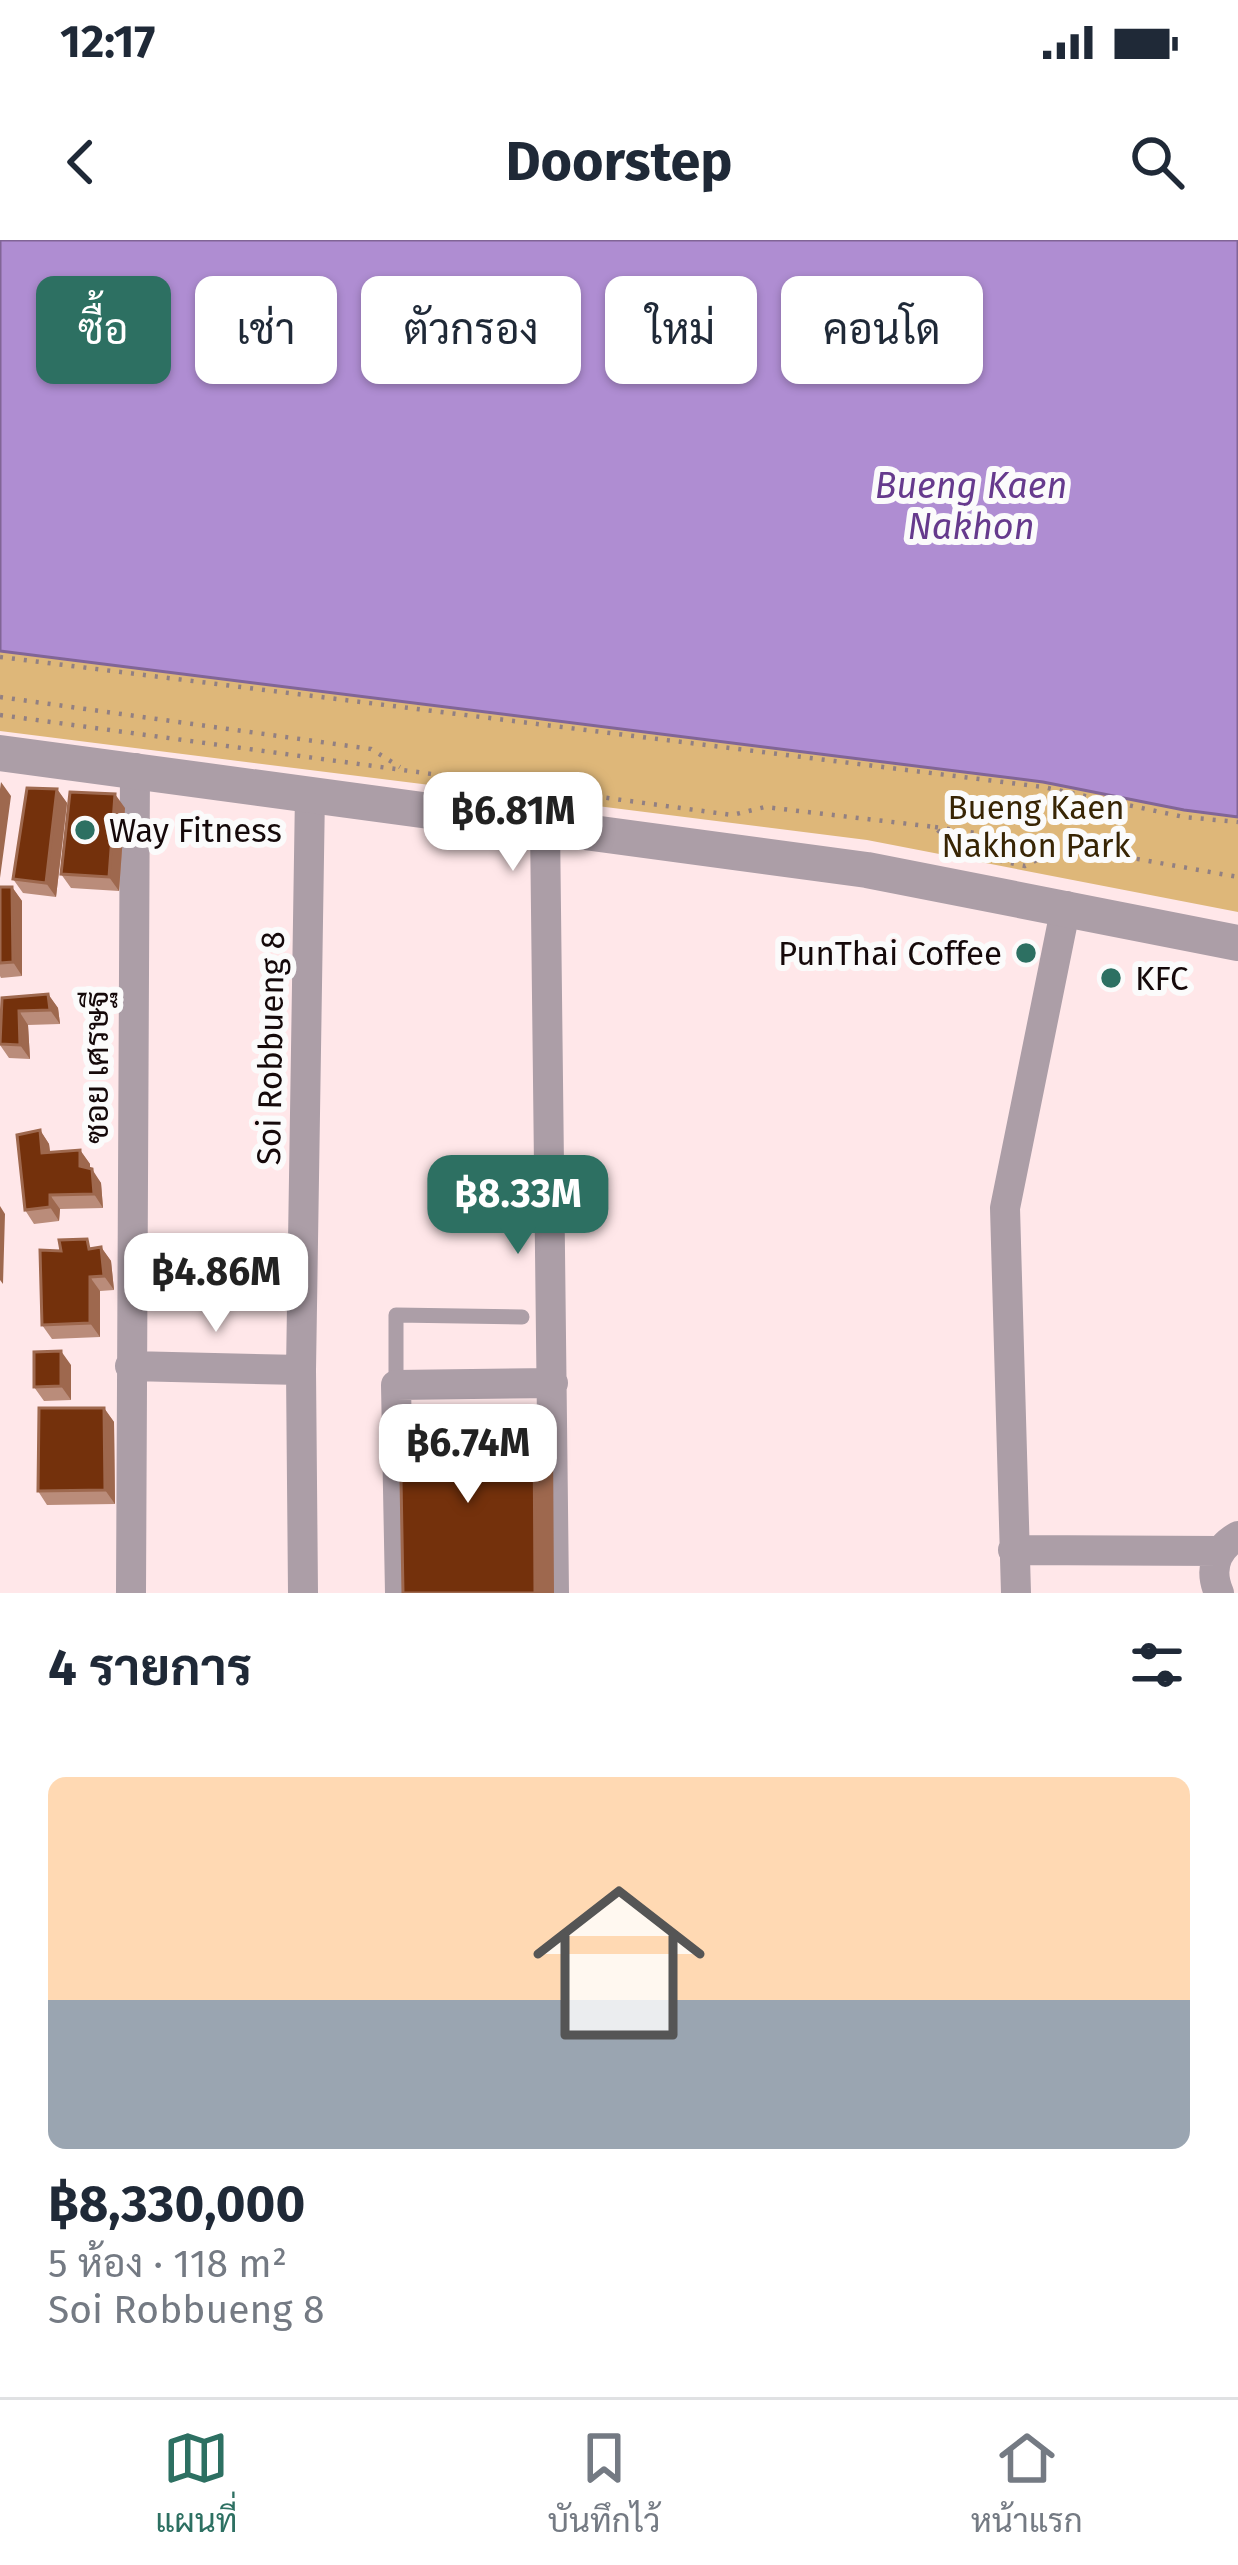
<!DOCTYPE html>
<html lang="th">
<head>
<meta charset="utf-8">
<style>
	:root { --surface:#fff; --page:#f6f6f7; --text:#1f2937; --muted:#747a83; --line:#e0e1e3; --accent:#2d7062 }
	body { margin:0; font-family:"Fira Sans",Sarabun,sans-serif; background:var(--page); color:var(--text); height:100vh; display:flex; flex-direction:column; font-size:45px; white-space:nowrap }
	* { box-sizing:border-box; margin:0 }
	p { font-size:39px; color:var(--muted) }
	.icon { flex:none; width:66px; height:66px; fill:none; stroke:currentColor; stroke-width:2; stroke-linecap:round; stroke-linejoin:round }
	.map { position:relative; height:1353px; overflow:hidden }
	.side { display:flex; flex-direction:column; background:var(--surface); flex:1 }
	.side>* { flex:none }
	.hud { position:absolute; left:36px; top:36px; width:1167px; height:108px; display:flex; gap:24px }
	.price { position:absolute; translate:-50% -102px; padding:0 27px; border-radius:24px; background:#fff; color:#222; font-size:39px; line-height:78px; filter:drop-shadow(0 3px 6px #0008) }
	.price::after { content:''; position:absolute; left:50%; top:72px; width:36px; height:27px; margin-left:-18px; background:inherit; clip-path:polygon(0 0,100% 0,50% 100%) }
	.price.on { background:var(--accent); color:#fff }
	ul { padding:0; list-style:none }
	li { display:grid; align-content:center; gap:24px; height:636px; padding:0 48px }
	li span { display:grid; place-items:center; height:372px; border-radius:18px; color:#555 }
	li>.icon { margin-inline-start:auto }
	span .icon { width:216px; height:216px; fill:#fffc; stroke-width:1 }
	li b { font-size:51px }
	h2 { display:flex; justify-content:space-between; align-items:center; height:144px; padding:0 48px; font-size:51px }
	.tag { padding:0 42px; border-radius:18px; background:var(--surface); box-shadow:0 3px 9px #0004; font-size:42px; line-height:108px }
	.tag.on { background:var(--accent); color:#fff }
	.status { display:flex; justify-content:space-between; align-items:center; height:84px; padding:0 60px; background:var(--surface); direction:ltr }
	.status svg { height:33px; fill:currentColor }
	header { display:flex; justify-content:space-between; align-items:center; height:156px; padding:0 48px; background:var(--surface); font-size:54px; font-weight:700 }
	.tabs { display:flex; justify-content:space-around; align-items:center; height:168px; border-top:3px solid var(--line); background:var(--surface); font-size:33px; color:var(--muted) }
	.tabs a { display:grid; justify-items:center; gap:6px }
	.tabs .on { color:var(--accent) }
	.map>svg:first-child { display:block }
	.green { fill:#deb779 }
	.water { fill:#af8dd2; stroke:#816596; stroke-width:3 }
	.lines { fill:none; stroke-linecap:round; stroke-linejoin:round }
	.path { stroke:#928082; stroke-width:4.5; stroke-dasharray:3 9; stroke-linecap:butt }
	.service { stroke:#ac9ea7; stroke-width:15 }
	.minor { stroke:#ac9ea7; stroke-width:30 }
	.tertiary { stroke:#ac9ea7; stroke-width:36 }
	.wall { fill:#ba8c7a }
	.shaded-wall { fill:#9e684e }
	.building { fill:#74310c; stroke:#9e684e; stroke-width:3 }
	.poi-dot { fill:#2d7062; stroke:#fbfbfb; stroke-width:4.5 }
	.labels { text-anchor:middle; stroke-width:12; stroke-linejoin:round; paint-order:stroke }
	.park-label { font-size:33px; fill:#382504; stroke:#fbfbfb }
	.poi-label { font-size:33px; fill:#15090a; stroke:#fbfbfb; text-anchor:start }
	.street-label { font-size:33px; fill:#15090a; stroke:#fbfbfb }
	.water-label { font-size:36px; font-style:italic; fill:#663a8d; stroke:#fbfbfb }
</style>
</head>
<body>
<div class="status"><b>12:17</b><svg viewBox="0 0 49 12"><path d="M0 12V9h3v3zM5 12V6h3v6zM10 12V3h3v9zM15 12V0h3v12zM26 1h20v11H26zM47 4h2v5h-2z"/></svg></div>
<header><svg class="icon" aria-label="back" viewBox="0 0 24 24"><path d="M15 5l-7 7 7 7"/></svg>Doorstep<svg class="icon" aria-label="search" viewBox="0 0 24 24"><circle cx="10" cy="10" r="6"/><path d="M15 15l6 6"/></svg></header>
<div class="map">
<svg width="1238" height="1353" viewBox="0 0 1238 1353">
	<rect width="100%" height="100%" fill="#ffe7e9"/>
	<!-- green -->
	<path class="green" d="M0 411 1043 542 1184 570 1238 577V672L867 600 0 491Z"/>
	<!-- water -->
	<path class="water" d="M0 0H1238V577L1184 570 1043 542 0 411Z"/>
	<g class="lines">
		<!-- path -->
		<path class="path" d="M0 417 1043 547 1184 577 1238 582
			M0 457 371 509 400 527
			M0 475 732 575 765 567 935 587 958 612 1025 626 1065 606 1238 637
			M935 587 1065 606"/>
		<!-- service -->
		<path class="service" d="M396 1145V1075L522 1077"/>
		<!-- minor -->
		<path class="minor" d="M545 585 554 1353
			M130 1126 301 1130
			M1013 1310 1220 1311
			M131 1353 135 528
			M303 1353 301 1130 310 553
			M400 1353 396 1145 553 1143
			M1016 1353 1005 968 1066 666
			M1219 1353C1209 1330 1215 1309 1238 1296"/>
		<!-- tertiary -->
		<path class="tertiary" d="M0 513 867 630 1238 703"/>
	</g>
	<!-- wall -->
	<path class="wall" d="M57 549 67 563 56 657 23 653 13 639Z
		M125 568 119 651 71 648 61 634Z
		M0 647H12L22 661V736L1 738 0 736Z
		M48 754 58 768 60 784 28 785 30 819 9 818 0 805 2 758Z
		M40 890 49 904 50 912 80 910 90 924V929L101 943 103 968 60 969 59 981 34 984 25 970Z
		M101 1007 111 1021 114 1050 100 1051V1097L52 1099 42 1085 61 1011Z
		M71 1125V1160L44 1161 34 1147Z
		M104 1168 114 1182 115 1264 47 1265 38 1251Z"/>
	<!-- shaded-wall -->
	<path class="shaded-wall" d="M1 542 11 556 0 638V549Z
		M57 549 67 563 56 657 46 643Z
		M115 554 125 568 119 651 109 637Z
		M12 647 22 661V736L13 722Z
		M48 754 58 768 60 784 50 770Z
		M19 771 28 785 30 819 20 805Z
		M40 890 49 904 52 927 42 913Z
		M80 910 90 924V940L80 926Z
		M92 929 101 943 103 968 94 954Z
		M50 955 60 969 59 981 50 967Z
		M0 966 5 974 3 1044 0 1040Z
		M101 1007 111 1021 114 1050 104 1036Z
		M90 1037 100 1051V1097L90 1083Z
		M61 1111 71 1125V1160L61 1146Z
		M104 1168 114 1182 115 1264 105 1250Z
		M534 1178 553 1205 554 1353H535Z"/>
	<!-- building -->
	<path class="building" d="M27 548 57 549 46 643 13 639Z
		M70 552 115 554 109 637 61 634Z
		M0 647H12L13 722 0 723Z
		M48 754 50 770 19 771 20 805 0 804 2 758Z
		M40 890 42 913 80 910V926L92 929 94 954 50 955V967L25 970 17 895Z
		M87 999 89 1009 101 1007 104 1036 90 1037V1083L42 1085 40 1010 61 1011 59 1000Z
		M61 1111V1146L34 1147V1112Z
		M39 1168H104L105 1250 38 1251Z
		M534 1178 535 1353H403L400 1182Z"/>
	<!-- markers -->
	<g class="poi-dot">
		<circle cx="85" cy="590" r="12"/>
		<circle cx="1026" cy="713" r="12"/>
		<circle cx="1111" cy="738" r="12"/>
	</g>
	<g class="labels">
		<!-- park labels -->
		<g class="park-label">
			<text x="1036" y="579">Bueng Kaen<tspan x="1036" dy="38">Nakhon Park</tspan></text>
		</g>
		<!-- poi labels -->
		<g class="poi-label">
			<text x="109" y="602">Way Fitness</text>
			<text x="1002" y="725" text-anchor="end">PunThai Coffee</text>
			<text x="1135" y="750">KFC</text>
		</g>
		<!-- street labels -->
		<g class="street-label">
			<text transform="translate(270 808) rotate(-89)" y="12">Soi Robbueng 8</text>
			<text transform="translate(96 827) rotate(-90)" y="12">ซอย เศรษฐี</text>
		</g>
		<!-- water labels -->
		<g class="water-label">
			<text x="971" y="258">Bueng Kaen<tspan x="971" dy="41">Nakhon</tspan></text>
		</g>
	</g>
</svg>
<b class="price" style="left:513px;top:634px">฿6.81M</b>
<b class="price on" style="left:518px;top:1017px">฿8.33M</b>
<b class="price" style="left:216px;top:1095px">฿4.86M</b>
<b class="price" style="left:468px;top:1266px">฿6.74M</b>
<div class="hud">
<a class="tag on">ซื้อ</a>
<a class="tag">เช่า</a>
<a class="tag">ตัวกรอง</a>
<a class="tag">ใหม่</a>
<a class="tag">คอนโด</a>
</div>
</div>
<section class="side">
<h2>4 รายการ<svg class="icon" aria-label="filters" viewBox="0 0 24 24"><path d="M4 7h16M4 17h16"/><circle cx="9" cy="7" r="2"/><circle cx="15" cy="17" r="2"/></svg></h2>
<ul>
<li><span style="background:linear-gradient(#ffd9b3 60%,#9aa5b1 0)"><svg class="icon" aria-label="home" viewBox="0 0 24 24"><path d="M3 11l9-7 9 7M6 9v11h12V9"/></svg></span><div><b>฿8,330,000</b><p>5 ห้อง · 118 m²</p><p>Soi Robbueng 8</p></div></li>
</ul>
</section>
<nav class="tabs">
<a class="on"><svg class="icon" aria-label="map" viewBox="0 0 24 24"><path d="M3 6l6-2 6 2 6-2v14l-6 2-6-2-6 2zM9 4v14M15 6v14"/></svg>แผนที่</a>
<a><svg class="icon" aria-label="saved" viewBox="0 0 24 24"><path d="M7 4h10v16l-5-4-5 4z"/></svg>บันทึกไว้</a>
<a><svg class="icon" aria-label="home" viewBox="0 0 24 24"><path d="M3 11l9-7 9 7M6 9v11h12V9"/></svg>หน้าแรก</a>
</nav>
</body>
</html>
